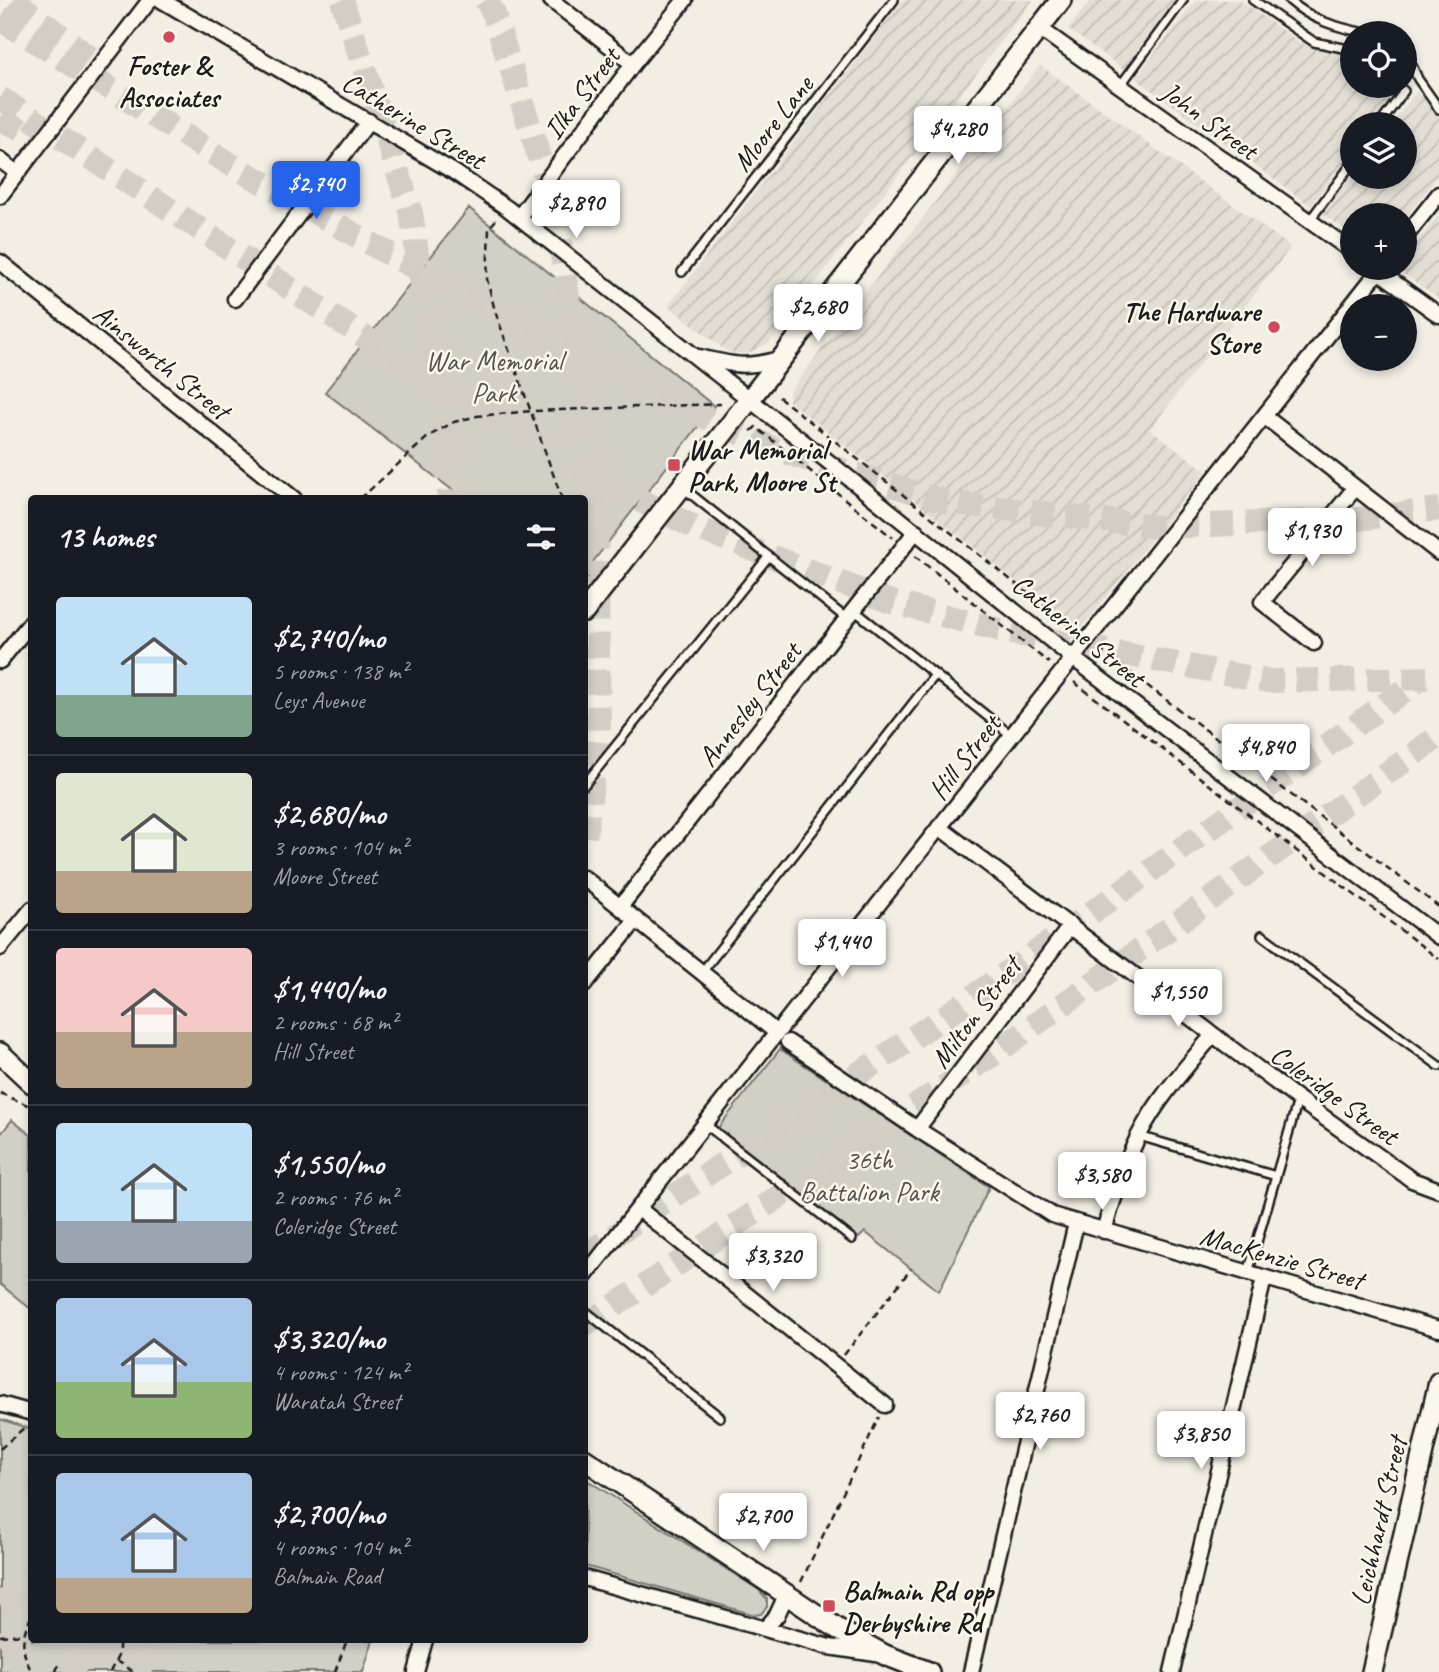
<!DOCTYPE html>
<html lang="en">
<head>
<meta charset="utf-8">
<style>
	:root { --surface:#171b24; --page:#20242c; --text:#f1f3f6; --muted:#9ea1a6; --line:#363941; --accent:#2563eb }
	body { margin:0; font-family:Caveat,sans-serif; background:var(--page); color:var(--text); height:100vh; display:flex; flex-direction:column; font-size:26px; white-space:nowrap }
	* { box-sizing:border-box; margin:0 }
	p { font-size:23px; color:var(--muted) }
	.icon { flex:none; width:38px; height:38px; fill:none; stroke:currentColor; stroke-width:2; stroke-linecap:round; stroke-linejoin:round }
	.map { position:relative; flex:1; overflow:hidden }
	.side { position:absolute; left:28px; top:495px; width:560px; height:1148px; display:flex; flex-direction:column; background:var(--surface); border-radius:7px; box-shadow:0 4px 10px #0003 }
	.side>* { flex:none }
	.fabs { position:absolute; left:1340px; top:21px; display:grid; gap:14px }
	.fabs a { display:grid; place-items:center; width:77px; height:77px; border-radius:50%; background:var(--surface); box-shadow:0 4px 10px #0003; font-size:35px }
	.price { position:absolute; translate:-50% -60px; padding:0 16px; border-radius:7px; background:#fff; color:#222; font-size:23px; line-height:46px; filter:drop-shadow(0 2px 4px #0008) }
	.price::after { content:''; position:absolute; left:50%; top:42px; width:21px; height:16px; margin-left:-10px; background:inherit; clip-path:polygon(0 0,100% 0,50% 100%) }
	.price.selected { background:var(--accent); color:#fff }
	ul { padding:0; list-style:none }
	li { display:flex; align-items:center; gap:21px; height:175px; padding:0 28px }
	li+li { border-top:2px solid var(--line) }
	li span { display:grid; place-items:center; flex:none; width:196px; height:140px; border-radius:7px; color:#555 }
	li>.icon { margin-inline-start:auto }
	span .icon { width:84px; height:84px; fill:#fffc; stroke-width:1 }
	li b { font-size:30px }
	h2 { display:flex; justify-content:space-between; align-items:center; height:84px; padding:0 28px; font-size:30px }
	.map>svg:first-child { display:block }
	.industrial { fill:url(#industrial-furrows) }
	.park { fill:#d2cfc6; stroke:#777671; stroke-width:2 }
	.lines { fill:none; stroke-linecap:round; stroke-linejoin:round }
	.highway-tunnel { stroke:#d2cec6; stroke-width:24; stroke-dasharray:24 12; stroke-linecap:butt }
	.lane-casing { stroke:#1c1c1c; stroke-width:12 }
	.street-casing { stroke:#1c1c1c; stroke-width:19 }
	.secondary-casing { stroke:#1c1c1c; stroke-width:24 }
	.path { stroke:#1c1c1c; stroke-width:2.5; stroke-dasharray:7 5; stroke-linecap:butt }
	.lane { stroke:#fbf7ec; stroke-width:7 }
	.street { stroke:#fbf7ec; stroke-width:14 }
	.secondary { stroke:#fbf7ec; stroke-width:19 }
	.poi-dot { fill:#d1495b; stroke:#fbf7ec; stroke-width:2.5 }
	.labels { text-anchor:middle; stroke-width:5; stroke-linejoin:round; paint-order:stroke }
	.poi-label { font-size:28px; font-weight:bold; fill:#1c1c1c; stroke:#fbf7ec; text-anchor:start }
	.street-label { font-size:28px; fill:#1c1c1c; stroke:#fbf7ec }
	.park-label { font-size:28px; fill:#53524f; stroke:#fbf7ec }
</style>
</head>
<body>
<div class="map">
<svg width="1439" height="1672" viewBox="0 0 1439 1672">
	<defs>
		<pattern id="industrial-furrows" width="10" height="10" patternUnits="userSpaceOnUse" patternTransform="scale(1.75)"><rect width="10" height="10" fill="#e2ded5"/><path d="M-1 1l2-2M0 10L10 0M9 11l2-2" fill="none" stroke="#c1beb6"/></pattern>
	</defs>
	<rect width="100%" height="100%" fill="#f2eee4"/>
	<filter id="ink" filterUnits="userSpaceOnUse"><feTurbulence type="fractalNoise" baseFrequency=".0143" numOctaves="2"/><feDisplacementMap in="SourceGraphic" scale="14" xChannelSelector="R" yChannelSelector="G"/><feConvolveMatrix kernelMatrix="1 2 1 2 8 2 1 2 1" color-interpolation-filters="sRGB"/></filter>
	<g filter="url(#ink)">
		<!-- industrial -->
		<path class="industrial" d="M903 0H1033L769 343 746 354 728 352 668 306Z
			M1091 0H1178L1123 69 1068 29Z
			M1196 0H1240L1300 43 1353 52V86H1391L1396 94 1373 124H1353V150L1311 206 1135 78Z
			M1040 65 1291 247 1150 429 1206 471 1079 631 789 401V392Z
			M1417 91 1439 115V175L1405 218V215H1353V236L1322 213 1353 174V177H1405V124H1391Z
			M1439 214V299L1397 269 1405 268V257Z"/>
		<!-- park -->
		<path class="park" d="M469 208 714 406 585 572 584 499H464L325 392Z
			M780 1049 989 1187 939 1291 865 1232 859 1238 718 1128Z
			M12 1120 31 1135V1309L0 1284V1135Z
			M0 1419 31 1429 32 1640H373L363 1672H0Z
			M584 1478 759 1590 767 1599V1607L761 1614 755 1615 585 1566Z"/>
		<g class="lines">
			<!-- highway-tunnel -->
			<path class="highway-tunnel" d="M13 0 93 60
				M342 0 411 213 446 445 449 499
				M486 0 494 14 556 210 596 507 599 732 584 844
				M0 19 230 164 380 249 613 375 777 450 947 502 1159 527 1358 519 1439 509
				M0 98 413 369 609 485 694 527 891 602 1012 633 1268 681 1439 678
				M0 119 34 137
				M584 1256 953 1011 1422 678
				M584 1326 991 1056 1439 736
				M0 1605 32 1579
				M0 1645 32 1624
				M64 1672 112 1640
				M134 1672 169 1640"/>
			<!-- lane casing -->
			<g class="lane-casing">
				<path id="lane" d="M1253 0 1314 42 1353 50
					M1289 0C1311 20 1336 27 1365 33
					M1405 50 1418 79 1439 109
					M1120 86 1183 0
					M1380 124 1404 91 1398 86
					M1310 220 1353 162
					M682 272 894 0
					M682 487 847 619
					M854 610 1012 736
					M584 785 769 556
					M1262 935 1439 1066
					M702 972 935 675
					M705 1124 852 1239
					M1139 1136 1276 1176
					M1248 1273 1298 1100
					M584 1310 720 1417"/>
			</g>
			<!-- street casing -->
			<g class="street-casing">
				<path id="street" d="M161 0 454 172 507 208 830 463 1073 658 1439 937
					M551 0 633 64
					M1039 28 1353 252
					M0 160 17 173
					M0 196 150 0
					M519 217 633 64 685 0
					M1405 237 1439 194
					M0 262 294 499
					M1374 268 1439 315
					M235 299 369 121
					M699 357C734 365 746 369 782 358
					M1264 416 1439 553
					M1314 643 1262 602 1355 488
					M0 661 32 621
					M939 827 1298 1099 1412 1180 1439 1190
					M584 878 777 1033
					M620 907 916 531
					M0 948 32 909
					M584 985 636 920
					M788 1042 917 1129 1052 1215 1439 1329
					M917 1129 1071 925
					M639 1209 885 1405
					M1104 1231C1113 1199 1124 1165 1139 1135 1158 1098 1187 1066 1213 1035
					M584 1277 1381 268
					M0 1404 32 1413
					M584 1578 765 1629 777 1615 787 1593
					M765 1629 829 1647 876 1654
					M416 1672 425 1640
					M971 1672 1076 1223
					M1172 1672 1264 1278"/>
			</g>
			<!-- secondary casing -->
			<g class="secondary-casing">
				<path id="secondary" d="M584 612 1061 0
					M0 1053 32 1083
					M584 1459 841 1631 885 1655 929 1672
					M1372 1672 1439 1382"/>
			</g>
			<!-- path -->
			<path class="path" d="M496 220 489 228 487 279 495 311 562 499
				M779 397 1077 632
				M751 431 756 427 893 538
				M360 499 429 436 454 422 477 416 532 411 721 404
				M915 556 1049 663
				M584 566 588 578
				M1099 649 1439 907
				M1074 682 1439 959
				M0 1093 32 1107
				M844 1355 911 1269
				M0 1449 26 1426
				M801 1582 879 1417
				M32 1616C20 1635 21 1653 32 1672
				M0 1636 24 1634
				M116 1661 134 1672
				M56 1672 59 1661
				M110 1672 119 1654V1640
				M335 1672 347 1640"/>
			<!-- lane -->
			<use href="#lane" class="lane"/>
			<!-- street -->
			<use href="#street" class="street"/>
			<!-- secondary -->
			<use href="#secondary" class="secondary"/>
		</g>
	</g>
	<!-- markers -->
	<g class="poi-dot">
		<circle cx="169" cy="37" r="7"/>
		<circle cx="1274" cy="327" r="7"/>
		<rect x="667" y="458" width="14" height="14" rx="3.5"/>
		<rect x="822" y="1599" width="14" height="14" rx="3.5"/>
	</g>
	<g class="labels">
		<!-- poi labels -->
		<g class="poi-label">
			<text x="169" y="75" text-anchor="middle">Foster &amp;<tspan x="169" dy="32">Associates</tspan></text>
			<text x="1260" y="321" text-anchor="end">The Hardware<tspan x="1260" dy="32">Store</tspan></text>
			<text x="688" y="459">War Memorial<tspan x="688" dy="32">Park, Moore St</tspan></text>
			<text x="843" y="1600">Balmain Rd opp<tspan x="843" dy="32">Derbyshire Rd</tspan></text>
		</g>
		<!-- street labels -->
		<g class="street-label">
			<text transform="translate(581 93) rotate(-53)" y="10">Ilka Street</text>
			<text transform="translate(414 120) rotate(31)" y="10">Catherine Street</text>
			<text transform="translate(1210 120) rotate(36)" y="10">John Street</text>
			<text transform="translate(772 123) rotate(-52)" y="10">Moore Lane</text>
			<text transform="translate(162 361) rotate(39)" y="10">Ainsworth Street</text>
			<text transform="translate(1079 630) rotate(39)" y="10">Catherine Street</text>
			<text transform="translate(749 704) rotate(-52)" y="10">Annesley Street</text>
			<text transform="translate(964 757) rotate(-52)" y="10">Hill Street</text>
			<text transform="translate(975 1012) rotate(-53)" y="10">Milton Street</text>
			<text transform="translate(1335 1094) rotate(36)" y="10">Coleridge Street</text>
			<text transform="translate(1282 1257) rotate(16)" y="10">MacKenzie Street</text>
			<text transform="translate(1378 1521) rotate(-77)" y="10">Leichhardt Street</text>
		</g>
		<!-- park labels -->
		<g class="park-label">
			<text x="494" y="370">War Memorial<tspan x="494" dy="32">Park</tspan></text>
			<text x="869" y="1169">36th<tspan x="869" dy="32">Battalion Park</tspan></text>
		</g>
	</g>
</svg>
<div class="fabs">
<a><svg class="icon" aria-label="locate" viewBox="0 0 24 24"><circle cx="12" cy="12" r="6"/><path d="M12 2v4M12 18v4M2 12h4M18 12h4"/></svg></a>
<a><svg class="icon" aria-label="layers" viewBox="0 0 24 24"><path d="M12 4l9 5-9 5-9-5zM3 14l9 5 9-5"/></svg></a>
<a>+</a>
<a>−</a>
</div>
<b class="price" style="left:958px;top:166px">$4,280</b>
<b class="price selected" style="left:316px;top:221px">$2,740</b>
<b class="price" style="left:576px;top:240px">$2,890</b>
<b class="price" style="left:818px;top:344px">$2,680</b>
<b class="price" style="left:1312px;top:568px">$1,930</b>
<b class="price" style="left:1266px;top:784px">$4,840</b>
<b class="price" style="left:842px;top:979px">$1,440</b>
<b class="price" style="left:1178px;top:1029px">$1,550</b>
<b class="price" style="left:1102px;top:1212px">$3,580</b>
<b class="price" style="left:773px;top:1293px">$3,320</b>
<b class="price" style="left:1040px;top:1452px">$2,760</b>
<b class="price" style="left:1201px;top:1471px">$3,850</b>
<b class="price" style="left:763px;top:1553px">$2,700</b>
<section class="side">
<h2>13 homes<svg class="icon" aria-label="filters" viewBox="0 0 24 24"><path d="M4 7h16M4 17h16"/><circle cx="9" cy="7" r="2"/><circle cx="15" cy="17" r="2"/></svg></h2>
<ul>
<li><span style="background:linear-gradient(#bfe0f5 70%,#7fa58c 0)"><svg class="icon" aria-label="home" viewBox="0 0 24 24"><path d="M3 11l9-7 9 7M6 9v11h12V9"/></svg></span><div><b>$2,740/mo</b><p>5 rooms · 138 m²</p><p>Leys Avenue</p></div></li>
<li><span style="background:linear-gradient(#dfe7d0 70%,#b9a48a 0)"><svg class="icon" aria-label="home" viewBox="0 0 24 24"><path d="M3 11l9-7 9 7M6 9v11h12V9"/></svg></span><div><b>$2,680/mo</b><p>3 rooms · 104 m²</p><p>Moore Street</p></div></li>
<li><span style="background:linear-gradient(#f6c9c9 60%,#b9a48a 0)"><svg class="icon" aria-label="home" viewBox="0 0 24 24"><path d="M3 11l9-7 9 7M6 9v11h12V9"/></svg></span><div><b>$1,440/mo</b><p>2 rooms · 68 m²</p><p>Hill Street</p></div></li>
<li><span style="background:linear-gradient(#bfe0f5 70%,#9aa5b1 0)"><svg class="icon" aria-label="home" viewBox="0 0 24 24"><path d="M3 11l9-7 9 7M6 9v11h12V9"/></svg></span><div><b>$1,550/mo</b><p>2 rooms · 76 m²</p><p>Coleridge Street</p></div></li>
<li><span style="background:linear-gradient(#a9c7e8 60%,#8fb573 0)"><svg class="icon" aria-label="home" viewBox="0 0 24 24"><path d="M3 11l9-7 9 7M6 9v11h12V9"/></svg></span><div><b>$3,320/mo</b><p>4 rooms · 124 m²</p><p>Waratah Street</p></div></li>
<li><span style="background:linear-gradient(#a9c7e8 75%,#b9a48a 0)"><svg class="icon" aria-label="home" viewBox="0 0 24 24"><path d="M3 11l9-7 9 7M6 9v11h12V9"/></svg></span><div><b>$2,700/mo</b><p>4 rooms · 104 m²</p><p>Balmain Road</p></div></li>
</ul>
</section>
</div>
</body>
</html>
